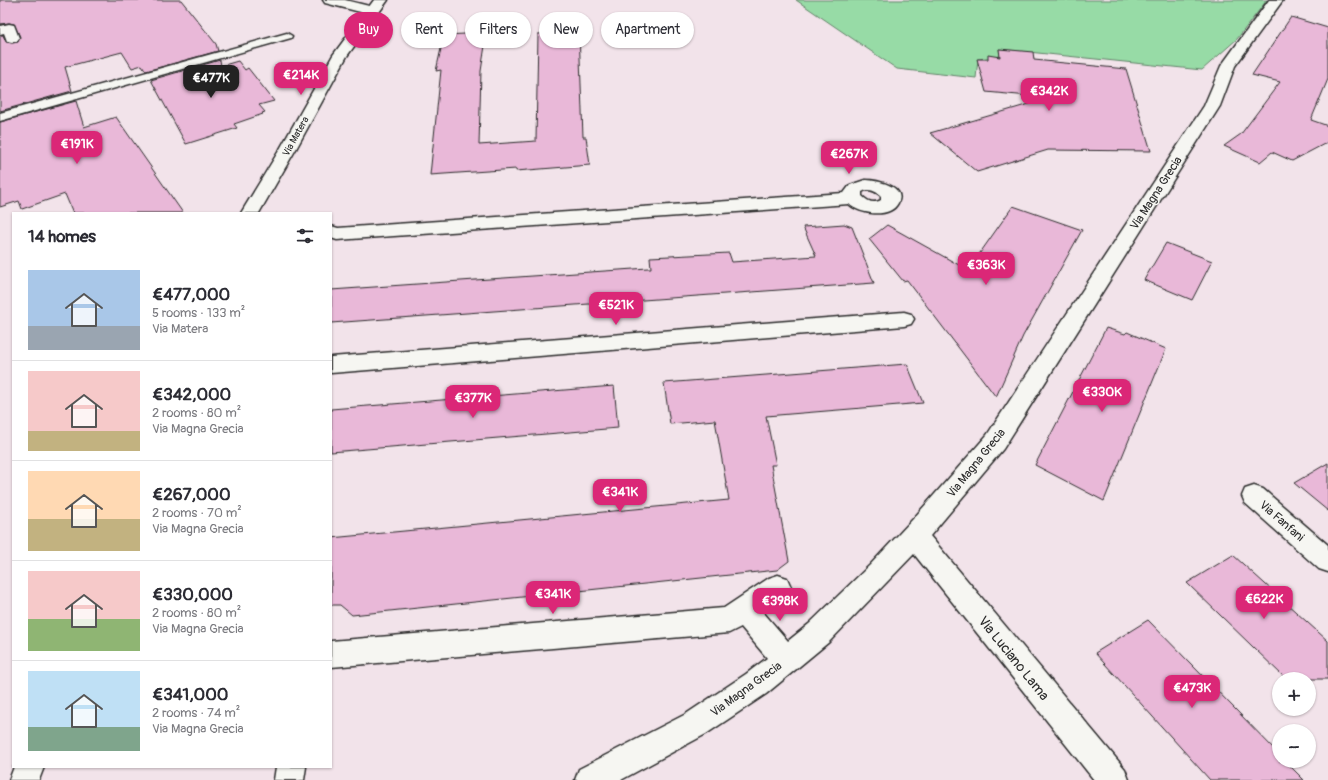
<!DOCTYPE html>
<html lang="en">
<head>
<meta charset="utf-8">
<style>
	:root { --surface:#fff; --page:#f2f2f3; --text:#2b2b33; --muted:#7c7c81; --line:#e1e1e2; --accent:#db2777 }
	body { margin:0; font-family:Pangolin,sans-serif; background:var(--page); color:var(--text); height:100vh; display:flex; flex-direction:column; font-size:15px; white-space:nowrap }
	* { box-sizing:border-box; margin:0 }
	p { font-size:13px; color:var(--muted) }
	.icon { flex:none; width:22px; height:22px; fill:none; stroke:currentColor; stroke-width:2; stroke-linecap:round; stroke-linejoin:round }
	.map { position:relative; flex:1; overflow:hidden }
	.details { position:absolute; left:12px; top:212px; width:320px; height:556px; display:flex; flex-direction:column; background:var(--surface); border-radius:0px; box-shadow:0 1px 3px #0004 }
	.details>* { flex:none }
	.top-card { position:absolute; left:344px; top:12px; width:380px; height:36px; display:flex; gap:8px }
	.controls { position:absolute; left:1272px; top:672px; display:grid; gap:8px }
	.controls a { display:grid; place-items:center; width:44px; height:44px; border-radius:50%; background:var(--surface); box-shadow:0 1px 3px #0004; font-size:20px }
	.price { position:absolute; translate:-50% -34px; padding:0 9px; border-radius:8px; background:var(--accent); color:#fff; font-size:13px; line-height:26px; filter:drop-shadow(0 1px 2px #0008) }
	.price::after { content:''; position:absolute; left:50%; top:24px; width:12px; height:9px; margin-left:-6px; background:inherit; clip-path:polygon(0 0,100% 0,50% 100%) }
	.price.selected { background:#222; color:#fff }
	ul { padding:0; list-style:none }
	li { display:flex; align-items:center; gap:12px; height:100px; padding:0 16px }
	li+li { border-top:1px solid var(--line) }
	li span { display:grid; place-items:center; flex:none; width:112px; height:80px; border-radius:0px; color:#555 }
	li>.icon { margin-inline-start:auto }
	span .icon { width:48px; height:48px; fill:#fffc; stroke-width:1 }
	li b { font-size:17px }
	h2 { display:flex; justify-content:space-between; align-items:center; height:48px; padding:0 16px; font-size:17px }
	.pill { padding:0 14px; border-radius:18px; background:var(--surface); box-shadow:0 1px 3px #0004; font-size:14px; line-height:36px }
	.pill.selected { background:var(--accent); color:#fff }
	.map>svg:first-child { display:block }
	.green { fill:#97dba6; stroke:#618368 }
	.building { fill:#e9b8d8; stroke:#2b2b2b }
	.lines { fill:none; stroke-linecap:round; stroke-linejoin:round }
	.service-casing { stroke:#2b2b2b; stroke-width:3 }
	.minor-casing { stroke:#2b2b2b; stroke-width:3 }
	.tertiary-casing { stroke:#2b2b2b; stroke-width:3 }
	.service { fill:#f6f6f2; fill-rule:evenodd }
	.minor { fill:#f6f6f2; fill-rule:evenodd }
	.tertiary { fill:#f6f6f2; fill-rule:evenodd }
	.labels { text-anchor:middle; stroke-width:3; stroke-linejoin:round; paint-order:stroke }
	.far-street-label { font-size:10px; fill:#2b2b2b; stroke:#f6f6f2 }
	.street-label { font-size:12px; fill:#2b2b2b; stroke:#f6f6f2 }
	.near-street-label { font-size:14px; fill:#2b2b2b; stroke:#f6f6f2 }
</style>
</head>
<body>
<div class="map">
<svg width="1328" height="780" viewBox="0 0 1328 780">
	<rect width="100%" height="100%" fill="#f2e3ea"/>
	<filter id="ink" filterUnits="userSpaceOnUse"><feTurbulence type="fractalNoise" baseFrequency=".025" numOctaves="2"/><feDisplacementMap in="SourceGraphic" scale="8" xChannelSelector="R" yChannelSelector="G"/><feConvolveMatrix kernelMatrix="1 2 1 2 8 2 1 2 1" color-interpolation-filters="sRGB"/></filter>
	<g filter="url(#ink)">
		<!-- green -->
		<path class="green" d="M796 0H1267L1237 39 1202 70 999 49 1000 56 978 59 976 78 897 69Z"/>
		<!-- building -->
		<path class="building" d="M0 0H181L216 44 218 51 146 71 142 65 132 68 122 52 65 67 72 91 0 111V35H3L6 42 12 43 18 42 20 37 14 24 9 23 0 24Z
			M1291 17 1328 28V79L1311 120 1328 126V142L1292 161 1272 152 1260 162 1224 146 1241 134 1280 82 1252 75Z
			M579 32 583 137H586L590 165 516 171V169L430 175 441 70 436 71 444 35 487 33 481 71 479 145 536 141 538 34Z
			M999 49 1033 52 1034 60 1126 69 1151 151 1048 150 977 172 930 133 1050 98 986 92 977 59H988V55L1000 57Z
			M220 60 221 66 238 61 245 70 248 68 274 101 259 105 265 112 262 113 263 114 234 124 237 128 186 144 151 80Z
			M76 101 84 127 116 117 183 213H73L65 194 22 209 19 201 0 207V122Z
			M1013 206 1082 230 1023 336 996 397 907 280 903 281 869 239 887 225 968 270Z
			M844 224 852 227 874 283 331 323V290L648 268H651L650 257 729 253 732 262 816 256 803 227Z
			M1166 243 1212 261 1192 300 1144 280Z
			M1106 328 1125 334 1127 332 1166 349 1104 501 1035 465Z
			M907 364 923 403 766 416 776 465H771L789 561 777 570 352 615 340 605H331V538L729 500 715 420 670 424 664 383Z
			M614 386 618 428 331 452V409Z
			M1328 463V511L1294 483Z
			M1233 555 1328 641V679H1286L1187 583Z
			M1148 620 1279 754V761H1285L1304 780H1210L1095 653Z"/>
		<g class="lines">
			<!-- service casing -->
			<g class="service-casing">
				<path id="service" d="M287 33 292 36 291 38 0 121V113Z"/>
			</g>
			<!-- minor casing -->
			<g class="minor-casing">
				<path id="minor" d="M323 0H345L377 8 379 11 377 14 372 15 325 3Z
					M1269 0H1283L1235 66 1220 106 1003 449 930 536 1125 769 1129 780H1094L914 554 829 642 766 694 706 734 621 780H575L579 769 686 714 746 674 767 658 741 627 729 633 331 667V641L724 608 769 578 778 575 787 578 791 587 787 596 763 612 788 641 809 624 870 565 913 519 987 435 1204 106 1221 66Z
					M9 24 14 25 19 38 17 41 12 42 7 41 4 33 0 34V26Z
					M865 180C876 180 907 186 898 203 890 219 859 214 849 204L337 240 331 238V226L338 228 844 193 850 185ZM866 190C872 190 876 191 881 196V200C874 204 868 202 862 196V192Z
					M904 312 911 314 914 319 911 324 904 326 331 373V357Z
					M1254 486 1263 489 1328 545V572L1319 569 1245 503 1242 496 1245 489Z
					M276 767H306L304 780H274Z"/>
			</g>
			<!-- tertiary casing -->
			<g class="tertiary-casing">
				<path id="tertiary" d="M374 0H388L347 56 296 149 259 213H241L280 149 333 55Z
					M14 767H44L39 780H9Z"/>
			</g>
			<!-- service -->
			<use href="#service" class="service"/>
			<!-- minor -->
			<use href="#minor" class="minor"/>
			<!-- tertiary -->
			<use href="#tertiary" class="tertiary"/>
		</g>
	</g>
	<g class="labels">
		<!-- far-street labels -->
		<g class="far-street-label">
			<text transform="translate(295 136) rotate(-61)" y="4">Via Matera</text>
		</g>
		<!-- street labels -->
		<g class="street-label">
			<text transform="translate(1156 193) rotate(-57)" y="4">Via Magna Grecia</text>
			<text transform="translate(976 463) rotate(-51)" y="4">Via Magna Grecia</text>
			<text transform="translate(1282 521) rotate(41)" y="4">Via Fanfani</text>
			<text transform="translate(746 689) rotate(-36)" y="4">Via Magna Grecia</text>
		</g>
		<!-- near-street labels -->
		<g class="near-street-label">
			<text transform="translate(1014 658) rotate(51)" y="5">Via Luciano Lama</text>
		</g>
	</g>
</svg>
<div class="controls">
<a>+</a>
<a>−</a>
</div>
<b class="price" style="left:301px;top:96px">€214K</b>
<b class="price selected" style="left:211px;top:99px">€477K</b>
<b class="price" style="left:1049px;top:112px">€342K</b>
<b class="price" style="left:77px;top:165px">€191K</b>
<b class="price" style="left:849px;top:175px">€267K</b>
<b class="price" style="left:986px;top:286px">€363K</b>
<b class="price" style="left:616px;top:326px">€521K</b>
<b class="price" style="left:1102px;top:413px">€330K</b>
<b class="price" style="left:473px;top:419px">€377K</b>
<b class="price" style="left:620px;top:513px">€341K</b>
<b class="price" style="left:553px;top:615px">€341K</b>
<b class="price" style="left:1264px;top:620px">€622K</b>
<b class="price" style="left:780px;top:622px">€398K</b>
<b class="price" style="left:1192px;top:709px">€473K</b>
<div class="top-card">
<a class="pill selected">Buy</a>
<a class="pill">Rent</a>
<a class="pill">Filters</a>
<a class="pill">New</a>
<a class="pill">Apartment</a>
</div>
<section class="details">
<h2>14 homes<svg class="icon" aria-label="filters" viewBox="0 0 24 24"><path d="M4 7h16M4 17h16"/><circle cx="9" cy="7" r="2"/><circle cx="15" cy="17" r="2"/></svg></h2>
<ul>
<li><span style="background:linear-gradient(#a9c7e8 70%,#9aa5b1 0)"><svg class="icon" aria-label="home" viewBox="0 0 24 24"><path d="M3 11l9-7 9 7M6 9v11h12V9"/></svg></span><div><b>€477,000</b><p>5 rooms · 133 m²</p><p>Via Matera</p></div></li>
<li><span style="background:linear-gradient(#f6c9c9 75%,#c2b280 0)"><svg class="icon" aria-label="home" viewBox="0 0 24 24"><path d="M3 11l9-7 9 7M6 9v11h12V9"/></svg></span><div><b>€342,000</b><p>2 rooms · 80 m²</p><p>Via Magna Grecia</p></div></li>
<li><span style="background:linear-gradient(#ffd9b3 60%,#c2b280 0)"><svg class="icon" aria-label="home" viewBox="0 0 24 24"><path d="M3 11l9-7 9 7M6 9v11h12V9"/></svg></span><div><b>€267,000</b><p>2 rooms · 70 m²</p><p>Via Magna Grecia</p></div></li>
<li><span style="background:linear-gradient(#f6c9c9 60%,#8fb573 0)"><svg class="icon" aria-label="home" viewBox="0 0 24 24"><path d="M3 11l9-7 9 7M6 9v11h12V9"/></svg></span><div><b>€330,000</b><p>2 rooms · 80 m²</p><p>Via Magna Grecia</p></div></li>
<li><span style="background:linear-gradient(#bfe0f5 70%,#7fa58c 0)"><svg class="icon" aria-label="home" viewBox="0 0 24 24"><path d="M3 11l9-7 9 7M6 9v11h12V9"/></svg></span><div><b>€341,000</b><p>2 rooms · 74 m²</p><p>Via Magna Grecia</p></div></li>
</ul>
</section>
</div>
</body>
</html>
